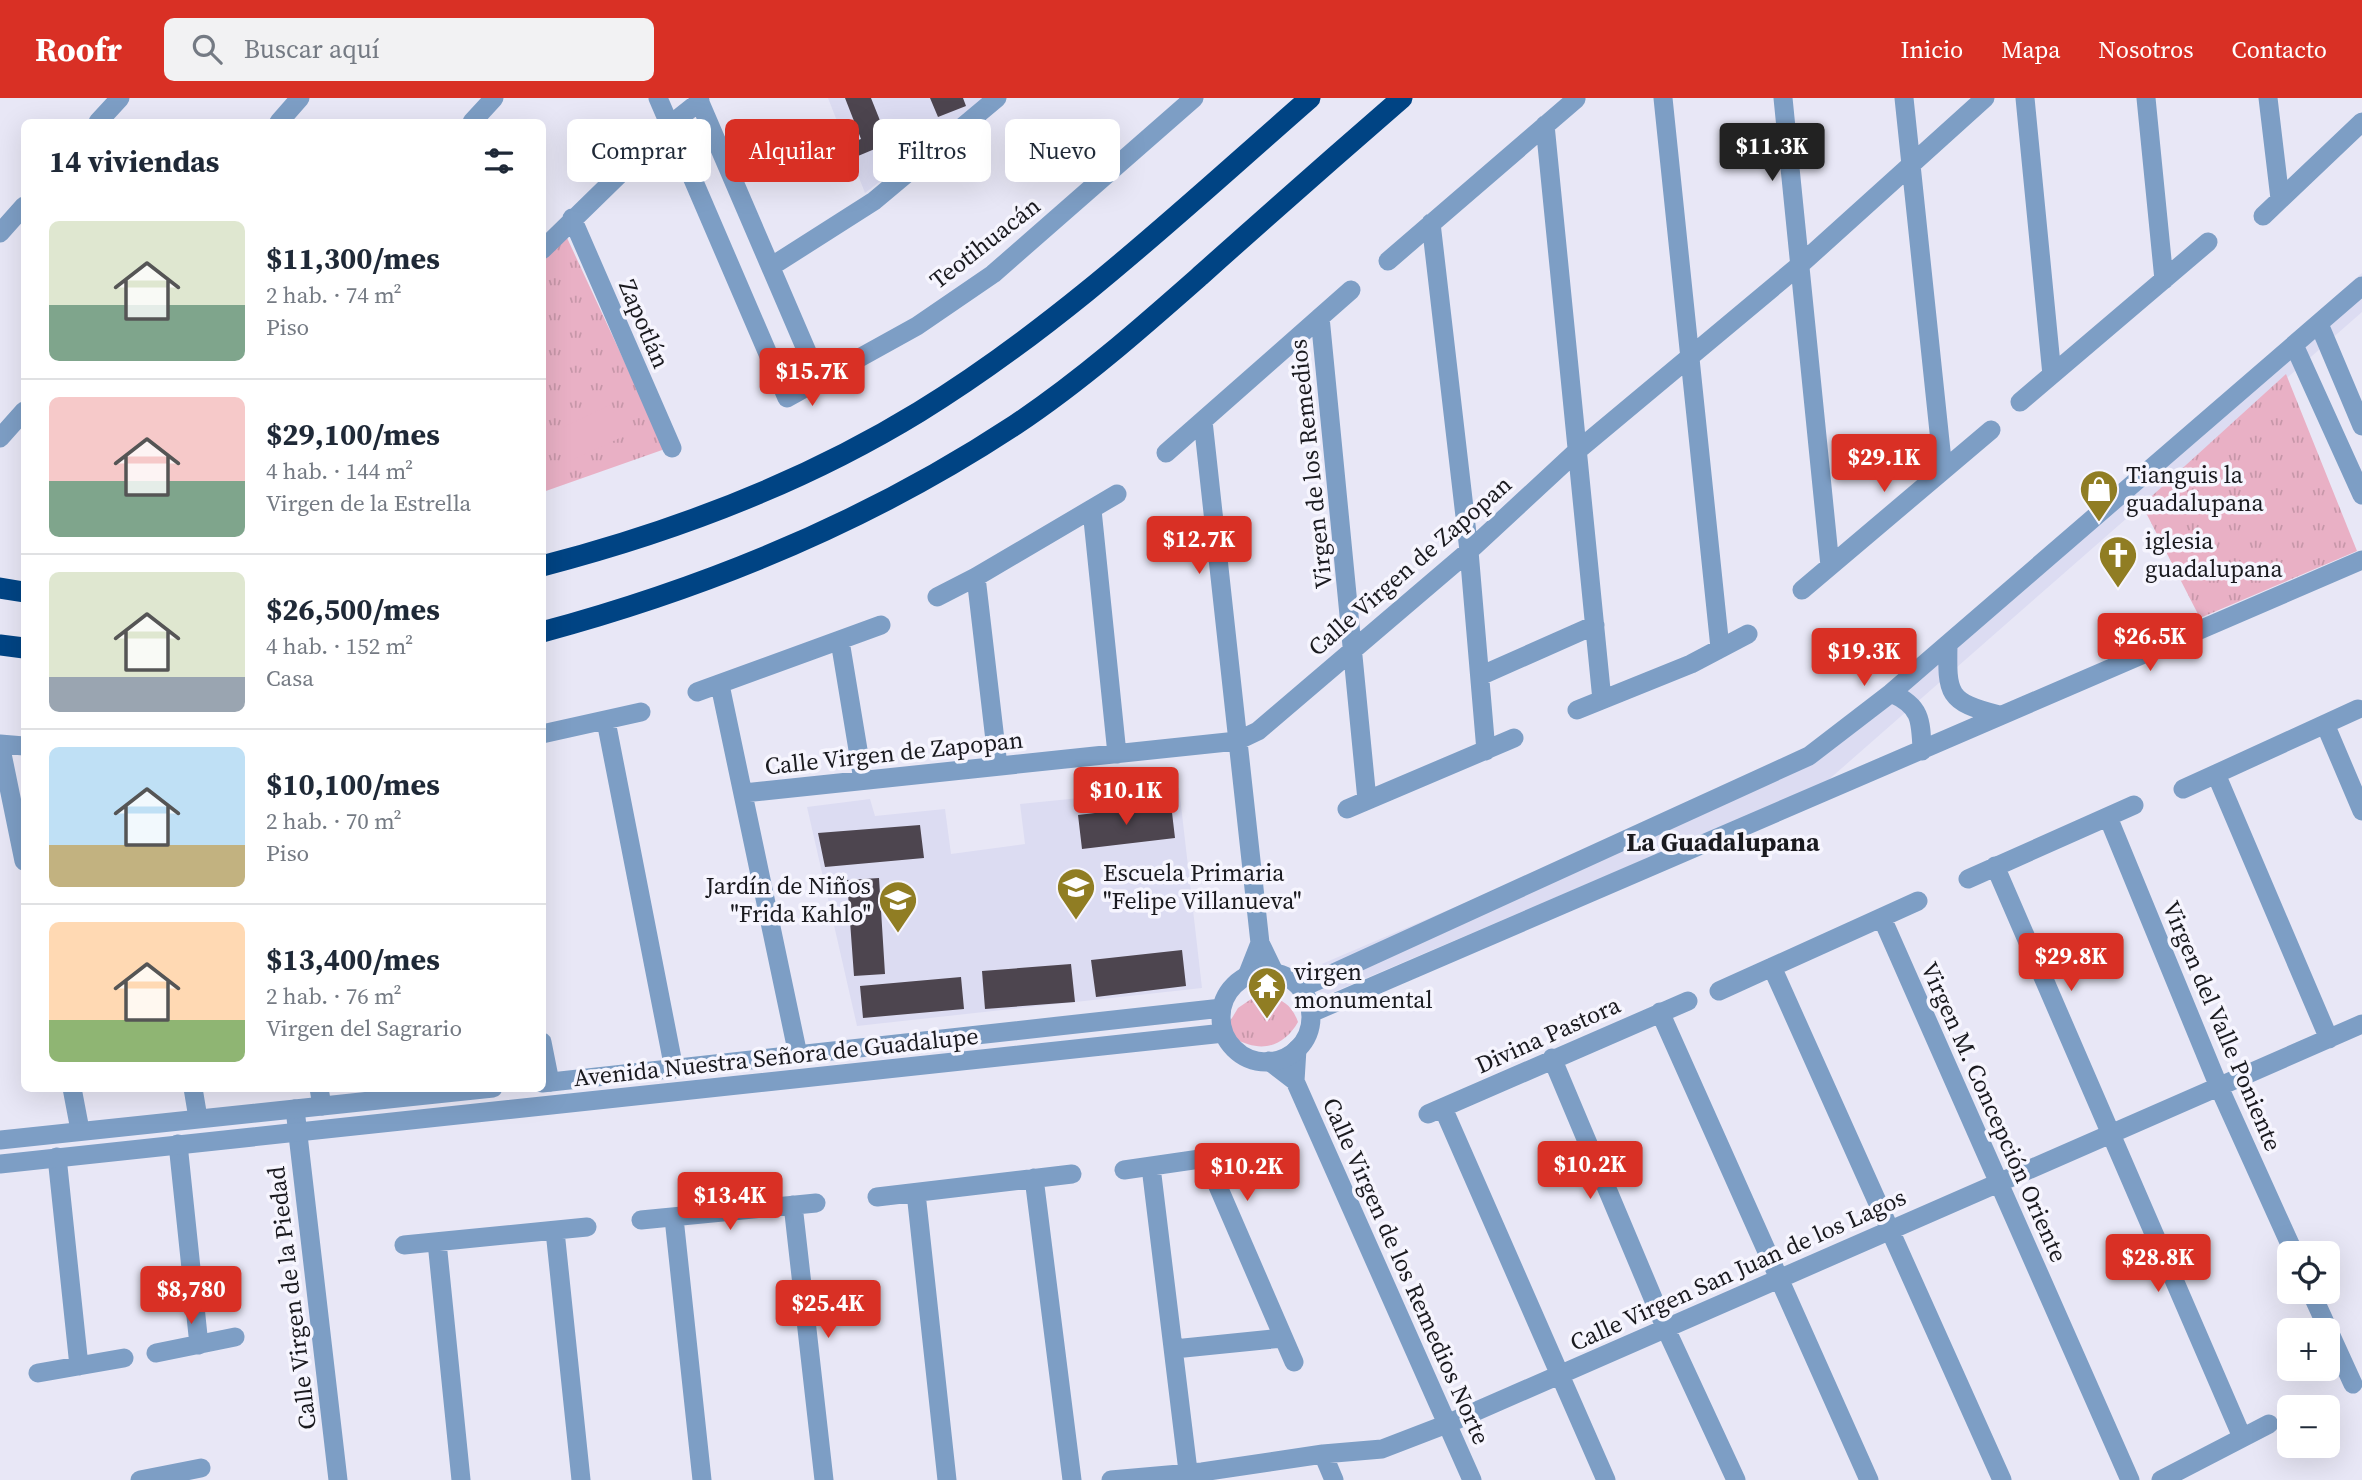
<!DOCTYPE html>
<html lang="es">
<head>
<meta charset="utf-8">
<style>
	:root { --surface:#fff; --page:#f2f2f3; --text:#1f2937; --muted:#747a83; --line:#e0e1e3; --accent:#d93025 }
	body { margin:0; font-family:"Source Serif 4",serif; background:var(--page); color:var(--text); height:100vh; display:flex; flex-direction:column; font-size:26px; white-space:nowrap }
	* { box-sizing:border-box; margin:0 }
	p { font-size:23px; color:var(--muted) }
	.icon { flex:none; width:38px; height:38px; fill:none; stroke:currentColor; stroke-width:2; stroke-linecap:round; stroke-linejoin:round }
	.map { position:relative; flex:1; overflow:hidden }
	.panel { position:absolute; left:21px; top:21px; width:525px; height:973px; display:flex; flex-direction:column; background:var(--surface); border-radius:10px; box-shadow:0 7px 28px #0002 }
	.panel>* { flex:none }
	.banner { position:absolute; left:567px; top:21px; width:665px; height:63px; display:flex; gap:14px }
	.controls { position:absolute; left:2277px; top:1143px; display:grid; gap:14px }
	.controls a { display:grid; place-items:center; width:63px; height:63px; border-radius:10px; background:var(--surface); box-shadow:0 7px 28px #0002; font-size:35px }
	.price { position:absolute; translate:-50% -60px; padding:0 16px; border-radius:7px; background:var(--accent); color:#fff; font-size:23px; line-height:46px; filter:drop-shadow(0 2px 4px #0008) }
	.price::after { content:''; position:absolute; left:50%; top:42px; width:21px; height:16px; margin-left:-10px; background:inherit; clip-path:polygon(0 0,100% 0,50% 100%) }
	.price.active { background:#222; color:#fff }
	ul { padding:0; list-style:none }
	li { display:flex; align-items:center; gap:21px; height:175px; padding:0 28px }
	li+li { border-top:2px solid var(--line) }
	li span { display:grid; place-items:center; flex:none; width:196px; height:140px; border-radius:10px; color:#555 }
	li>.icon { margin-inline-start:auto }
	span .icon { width:84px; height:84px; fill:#fffc; stroke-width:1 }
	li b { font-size:30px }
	h2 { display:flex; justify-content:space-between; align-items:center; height:84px; padding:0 28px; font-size:30px }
	.tag { padding:0 24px; border-radius:10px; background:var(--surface); box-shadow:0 7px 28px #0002; font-size:24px; line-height:63px }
	.tag.active { background:var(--accent); color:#fff }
	header { display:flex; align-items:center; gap:42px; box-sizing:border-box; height:98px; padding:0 35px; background:var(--accent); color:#fff }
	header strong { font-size:33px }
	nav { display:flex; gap:38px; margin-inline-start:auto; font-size:24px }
	.search { width:490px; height:63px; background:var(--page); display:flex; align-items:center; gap:18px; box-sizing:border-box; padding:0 24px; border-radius:10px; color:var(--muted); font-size:26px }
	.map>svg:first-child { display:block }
	.built { fill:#dcdcf2 }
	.grass { fill:url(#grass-tufts) }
	.garden { fill:#e9b0c5 }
	.building { fill:#4d454f }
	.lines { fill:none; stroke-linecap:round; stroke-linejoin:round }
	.minor { stroke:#7d9ec5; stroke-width:19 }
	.tertiary { stroke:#7d9ec5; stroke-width:19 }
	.motorway { stroke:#004484; stroke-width:21 }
	.labels { text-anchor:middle; stroke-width:7; stroke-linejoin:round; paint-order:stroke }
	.street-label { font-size:24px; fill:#1a1a1f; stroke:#f6f5fe }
	.poi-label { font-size:24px; fill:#1a1a1f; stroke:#f6f5fe; text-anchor:start }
	.neighbourhood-label { font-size:26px; font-weight:bold; fill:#1a1a1f; stroke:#f6f5fe }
</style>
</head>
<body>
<header>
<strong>Roofr</strong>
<div class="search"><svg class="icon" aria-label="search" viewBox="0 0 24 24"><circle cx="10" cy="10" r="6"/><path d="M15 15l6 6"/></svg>Buscar aquí</div>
<nav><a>Inicio</a><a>Mapa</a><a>Nosotros</a><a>Contacto</a></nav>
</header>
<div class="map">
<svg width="2362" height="1382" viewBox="0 0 2362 1382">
	<defs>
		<pattern id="grass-tufts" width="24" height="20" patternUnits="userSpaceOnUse" patternTransform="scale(1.75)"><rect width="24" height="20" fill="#e9b0c5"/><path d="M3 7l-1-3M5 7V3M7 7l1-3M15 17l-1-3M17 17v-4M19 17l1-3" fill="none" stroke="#c797a9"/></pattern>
	</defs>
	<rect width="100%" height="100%" fill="#e8e7f6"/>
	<!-- built -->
	<path class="built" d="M828 0H988L865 95Z
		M2362 175V214L1826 684 1322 899 1310 871 1814 656Z
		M1179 690 1202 890 857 928 807 709 870 701 875 718 945 711 951 756 1025 746 1020 706Z"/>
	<!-- grass -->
	<path class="grass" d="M562 129 665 351 543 394 542 150Z
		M2286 276 2357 453 2200 520 2142 407Z
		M1257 897C1278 900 1290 902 1298 924 1283 950 1260 955 1234 940L1229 925 1238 910Z"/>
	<!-- garden -->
	<path class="garden" d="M610 307 624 338 566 365 553 334Z"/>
	<!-- building -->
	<path class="building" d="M845 0H871L889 45 858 58 852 44 861 41Z
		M930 0H963L966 8 938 19Z
		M1171 706 1175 740 1082 751 1078 717Z
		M920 727 924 760 825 769 818 735Z
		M879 780 885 876 854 878 847 782Z
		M1182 852 1186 888 1096 899 1091 862Z
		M1071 866 1075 904 985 911 982 873Z
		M961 879 964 911 863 920 860 888Z"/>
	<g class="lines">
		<!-- minor -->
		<path class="minor" d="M658 0 787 300 917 228 993 176 1194 0
			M698 0 820 284
			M1663 0 1720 550
			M1783 0 1830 468
			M1904 0 1943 372
			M2025 0 2052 277
			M2146 0 2164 182
			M2268 0 2280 101
			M98 24 120 0
			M279 24 300 0
			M472 24 494 0
			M1545 27 1602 602
			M2263 118 2362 24
			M572 120 672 350
			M1431 125 1469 453 1486 653
			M0 135 24 108
			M542 152 670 27 700 3
			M1388 163 1576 1
			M772 168 874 103 997 0
			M1320 219 1367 702
			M2020 304 2208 144
			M1203 323 1260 845 1274 874
			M0 340 24 313
			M1166 355 1351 192
			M1092 412 1117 656
			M976 479 998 668
			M1802 492 1991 332
			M937 499 976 479 1117 396
			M840 543 863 682
			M1480 578 1595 527
			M720 587 798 957
			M697 594 881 527
			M1577 612 1691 566 1748 536
			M606 623 674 971
			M2325 626 2362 713
			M542 636 641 614
			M0 646 24 763
			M0 646 24 648
			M2216 676 2329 941
			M2183 691 2358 611
			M744 695 1237 643 1258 633 1469 453 1577 353 1801 166 1985 0
			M1347 711 1514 640
			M2108 719 2219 989 2294 1155
			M1995 768 2242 1339
			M1968 781 2134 707
			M1882 820 2130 1382
			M1772 869 2002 1382
			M1247 878 1260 845
			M1719 893 1918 803
			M1660 914 1869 1382
			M542 944 550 984
			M1297 951 1295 983 1472 1382
			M1552 960 1666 1231 1736 1382
			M1269 963 1295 983
			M72 990 80 1032
			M193 990 198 1020
			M319 990 322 1008
			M1443 1010 1606 1382
			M295 1011 338 1382
			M1428 1016 1688 903
			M178 1046 199 1247
			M57 1059 79 1268
			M1151 1069 1188 1373
			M1124 1072 1200 1061 1207 1063 1294 1264
			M1034 1080 1072 1382
			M916 1095 947 1382
			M877 1099 1072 1076
			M793 1107 824 1382
			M674 1120 702 1382
			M641 1122 816 1105
			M555 1133 581 1382
			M437 1144 461 1382
			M404 1147 587 1129
			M2311 1194 2353 1286
			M1174 1251 1283 1240
			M156 1255 235 1239
			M38 1275 124 1260
			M1323 1356 1334 1382
			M140 1382 201 1370
			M1111 1382 1202 1374 1323 1356 1382 1351 1447 1326 2362 926
			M2161 1382 2269 1326"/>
		<!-- tertiary -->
		<path class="tertiary" d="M2319 226 2362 328
			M2294 247 2362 397
			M1948 546C1947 596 1947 604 1999 617
			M1891 595C1921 608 1921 622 1922 653
			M1221 919a45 45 0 1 1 90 0a45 45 0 1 1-90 0Z
			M1301 890 1809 658 1891 595 2362 188
			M1311 915 2362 462
			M542 985 1222 910
			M0 1042 493 990
			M0 1066 1224 935"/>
		<!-- motorway -->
		<path class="motorway" d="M542 468C673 434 803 385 919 314 1061 227 1184 110 1310 0
			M0 490 24 494
			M542 534C709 489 871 422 1015 327 1081 283 1141 230 1200 178 1267 118 1334 59 1402 0
			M0 547 24 550"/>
	</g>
	<!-- icons -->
	<defs>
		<g id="shop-pin" transform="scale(2.0125)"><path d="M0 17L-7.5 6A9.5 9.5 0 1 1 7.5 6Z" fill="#907d23" stroke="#f6f5fe"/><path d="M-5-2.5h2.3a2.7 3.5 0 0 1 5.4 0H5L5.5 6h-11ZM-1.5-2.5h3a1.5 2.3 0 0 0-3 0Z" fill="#fff"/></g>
		<g id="church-pin" transform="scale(2.0125)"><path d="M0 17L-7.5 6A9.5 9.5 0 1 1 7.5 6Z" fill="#907d23" stroke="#f6f5fe"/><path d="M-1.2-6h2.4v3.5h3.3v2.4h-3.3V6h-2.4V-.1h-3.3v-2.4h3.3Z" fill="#fff"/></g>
		<g id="school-pin" transform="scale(2.0125)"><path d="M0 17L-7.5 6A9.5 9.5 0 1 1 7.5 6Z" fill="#907d23" stroke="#f6f5fe"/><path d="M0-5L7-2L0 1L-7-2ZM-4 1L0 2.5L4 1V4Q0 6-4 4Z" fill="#fff"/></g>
		<g id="temple-pin" transform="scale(2.0125)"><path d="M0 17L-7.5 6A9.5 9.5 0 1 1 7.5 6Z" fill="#907d23" stroke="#f6f5fe"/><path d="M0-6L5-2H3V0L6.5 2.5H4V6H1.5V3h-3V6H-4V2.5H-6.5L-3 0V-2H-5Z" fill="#fff"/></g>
	</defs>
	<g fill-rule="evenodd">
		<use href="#shop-pin" x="2099" y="391"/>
		<use href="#church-pin" x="2118" y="457"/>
		<use href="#school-pin" x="1076" y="789"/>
		<use href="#school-pin" x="898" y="802"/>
		<use href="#temple-pin" x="1267" y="888"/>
	</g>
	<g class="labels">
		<!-- street labels -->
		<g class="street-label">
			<text transform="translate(985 145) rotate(-38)" y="8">Teotihuacán</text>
			<text transform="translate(644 226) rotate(67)" y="8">Zapotlán</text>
			<text transform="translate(1311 366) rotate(-96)" y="8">Virgen de los Remedios</text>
			<text transform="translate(1410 468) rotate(-41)" y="8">Calle Virgen de Zapopan</text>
			<text transform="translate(894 655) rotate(-6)" y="8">Calle Virgen de Zapopan</text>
			<text transform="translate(2222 928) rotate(67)" y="8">Virgen del Valle Poniente</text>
			<text transform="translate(1548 937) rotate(-24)" y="8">Divina Pastora</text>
			<text transform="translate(776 959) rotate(-6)" y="8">Avenida Nuestra Señora de Guadalupe</text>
			<text transform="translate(1994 1014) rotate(66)" y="8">Virgen M. Concepción Oriente</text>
			<text transform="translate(1738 1172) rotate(-24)" y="8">Calle Virgen San Juan de los Lagos</text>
			<text transform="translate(1406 1173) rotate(66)" y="8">Calle Virgen de los Remedios Norte</text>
			<text transform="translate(292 1200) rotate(-97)" y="8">Calle Virgen de la Piedad</text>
		</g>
		<!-- poi labels -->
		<g class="poi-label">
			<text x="2126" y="385">Tianguis la<tspan x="2126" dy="28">guadalupana</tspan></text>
			<text x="2145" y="451">iglesia<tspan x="2145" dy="28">guadalupana</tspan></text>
			<text x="1103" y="783">Escuela Primaria<tspan x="1103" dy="28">"Felipe Villanueva"</tspan></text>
			<text x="871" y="796" text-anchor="end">Jardín de Niños<tspan x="871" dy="28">"Frida Kahlo"</tspan></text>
			<text x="1294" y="882">virgen<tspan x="1294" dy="28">monumental</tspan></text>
		</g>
		<!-- neighbourhood labels -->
		<g class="neighbourhood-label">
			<text x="1723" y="753">La Guadalupana</text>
		</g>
	</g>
</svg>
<div class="controls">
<a><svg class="icon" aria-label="locate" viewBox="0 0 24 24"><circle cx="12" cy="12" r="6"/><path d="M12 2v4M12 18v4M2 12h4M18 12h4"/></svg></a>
<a>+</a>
<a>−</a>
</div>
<b class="price active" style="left:1772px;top:85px">$11.3K</b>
<b class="price" style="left:812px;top:310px">$15.7K</b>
<b class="price" style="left:1884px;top:396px">$29.1K</b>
<b class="price" style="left:1199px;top:478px">$12.7K</b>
<b class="price" style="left:2150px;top:575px">$26.5K</b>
<b class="price" style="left:1864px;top:590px">$19.3K</b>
<b class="price" style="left:1126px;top:729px">$10.1K</b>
<b class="price" style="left:2071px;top:895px">$29.8K</b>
<b class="price" style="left:1590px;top:1103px">$10.2K</b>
<b class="price" style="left:1247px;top:1105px">$10.2K</b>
<b class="price" style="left:730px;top:1134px">$13.4K</b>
<b class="price" style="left:2158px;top:1196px">$28.8K</b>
<b class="price" style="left:191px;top:1228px">$8,780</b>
<b class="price" style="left:828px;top:1242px">$25.4K</b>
<div class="banner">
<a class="tag">Comprar</a>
<a class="tag active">Alquilar</a>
<a class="tag">Filtros</a>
<a class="tag">Nuevo</a>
</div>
<section class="panel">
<h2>14 viviendas<svg class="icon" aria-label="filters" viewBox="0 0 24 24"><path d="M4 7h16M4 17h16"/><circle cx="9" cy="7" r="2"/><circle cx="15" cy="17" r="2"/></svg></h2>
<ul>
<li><span style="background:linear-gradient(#dfe7d0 60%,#7fa58c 0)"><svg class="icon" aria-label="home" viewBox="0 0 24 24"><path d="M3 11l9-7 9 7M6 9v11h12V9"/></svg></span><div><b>$11,300/mes</b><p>2 hab. · 74 m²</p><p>Piso</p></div></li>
<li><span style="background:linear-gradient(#f6c9c9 60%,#7fa58c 0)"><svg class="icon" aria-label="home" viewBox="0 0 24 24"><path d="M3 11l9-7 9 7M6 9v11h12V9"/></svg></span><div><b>$29,100/mes</b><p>4 hab. · 144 m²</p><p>Virgen de la Estrella</p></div></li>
<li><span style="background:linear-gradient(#dfe7d0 75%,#9aa5b1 0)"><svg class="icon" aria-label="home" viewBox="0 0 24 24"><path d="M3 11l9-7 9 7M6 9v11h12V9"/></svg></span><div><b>$26,500/mes</b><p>4 hab. · 152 m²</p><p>Casa</p></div></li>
<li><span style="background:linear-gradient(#bfe0f5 70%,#c2b280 0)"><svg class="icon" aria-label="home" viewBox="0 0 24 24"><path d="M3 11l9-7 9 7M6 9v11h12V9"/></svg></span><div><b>$10,100/mes</b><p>2 hab. · 70 m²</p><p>Piso</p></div></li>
<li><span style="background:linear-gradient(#ffd9b3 70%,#8fb573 0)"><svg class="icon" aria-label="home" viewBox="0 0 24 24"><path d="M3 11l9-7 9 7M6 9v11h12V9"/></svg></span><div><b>$13,400/mes</b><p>2 hab. · 76 m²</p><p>Virgen del Sagrario</p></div></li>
</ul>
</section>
</div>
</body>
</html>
